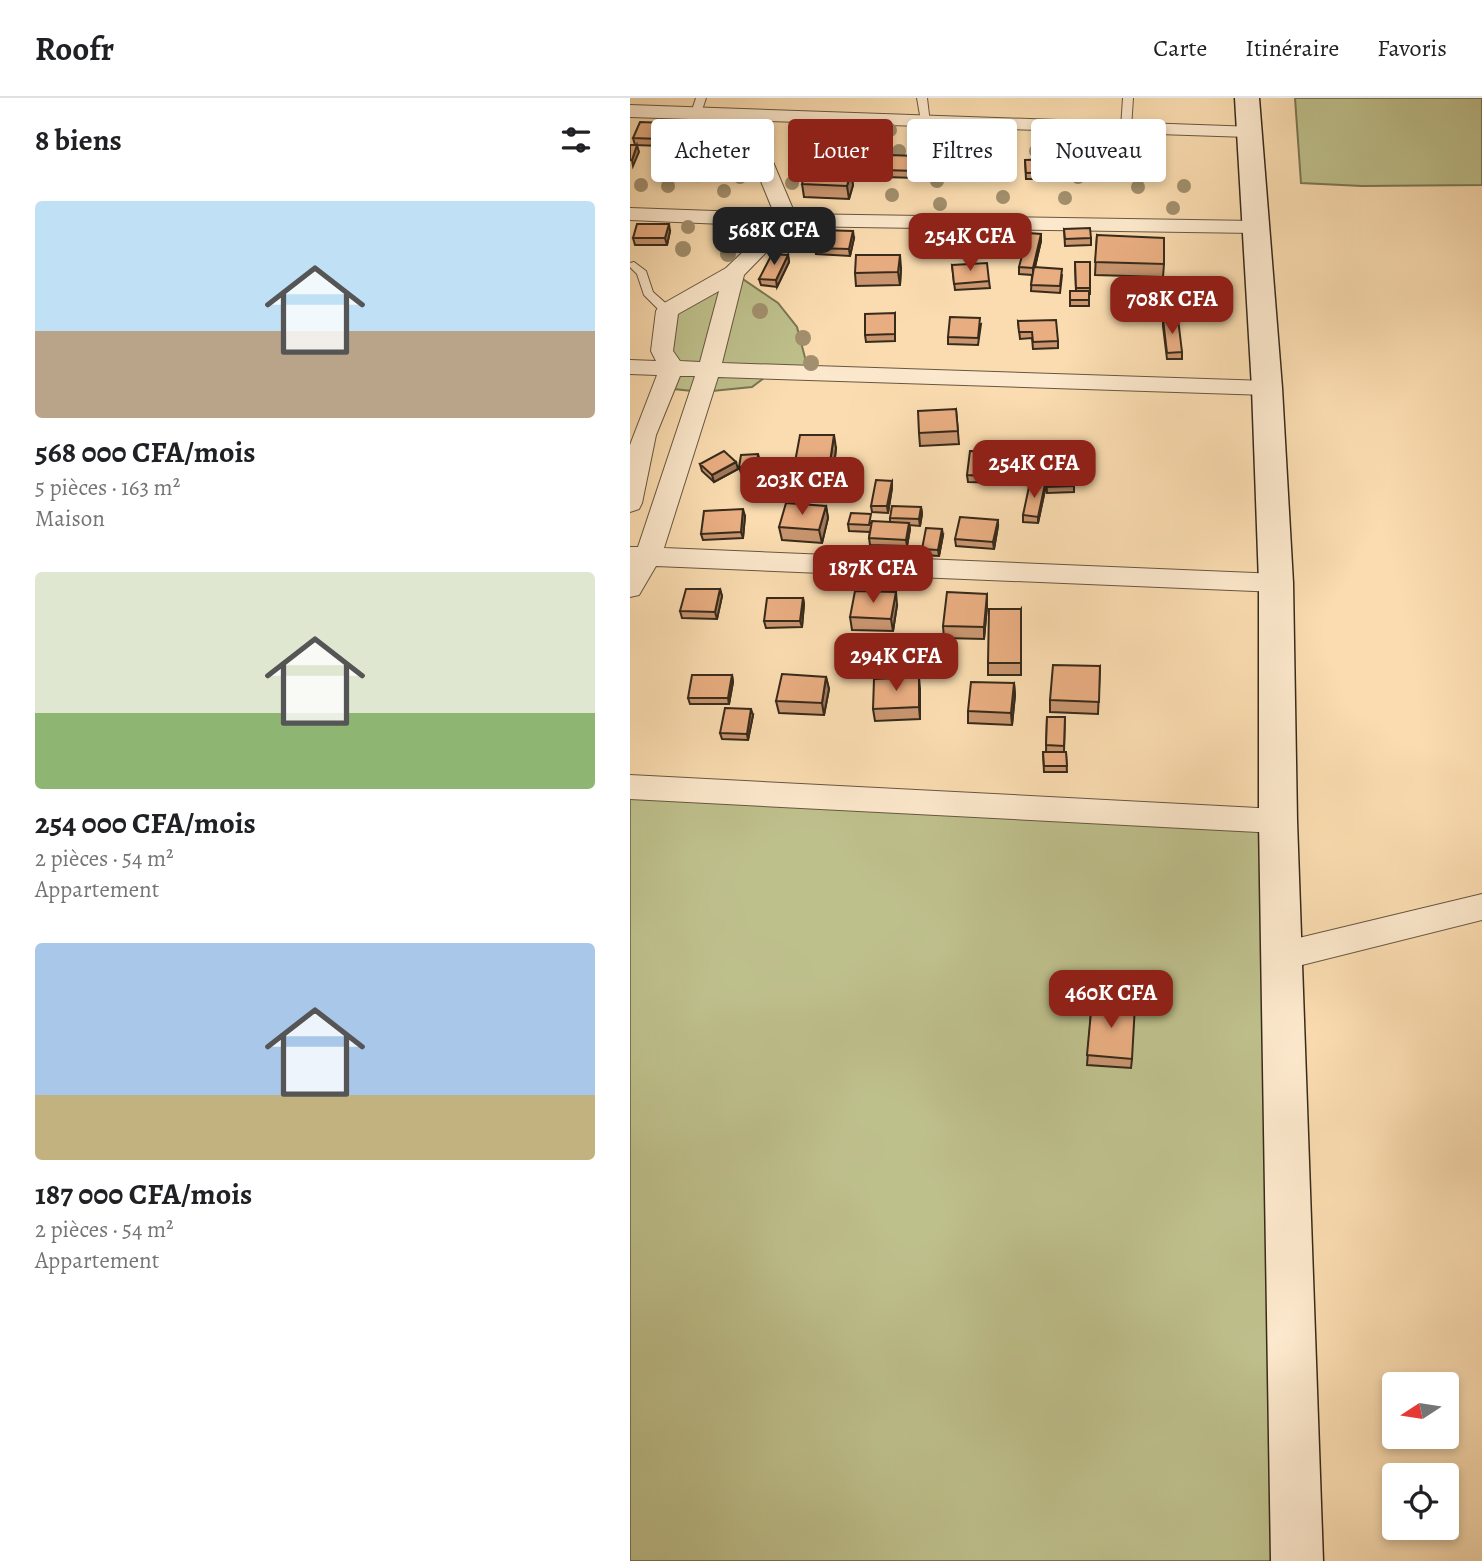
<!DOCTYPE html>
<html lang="fr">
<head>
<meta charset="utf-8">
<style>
	:root { --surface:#fff; --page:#f6f6f6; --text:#202124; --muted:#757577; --line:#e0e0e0; --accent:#8f2418 }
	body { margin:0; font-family:Alegreya,serif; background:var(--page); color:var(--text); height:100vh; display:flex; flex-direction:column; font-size:26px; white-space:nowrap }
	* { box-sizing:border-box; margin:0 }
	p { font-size:23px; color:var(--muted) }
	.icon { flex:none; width:38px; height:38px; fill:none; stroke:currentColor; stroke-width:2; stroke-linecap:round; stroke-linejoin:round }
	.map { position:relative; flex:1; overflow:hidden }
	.drawer { display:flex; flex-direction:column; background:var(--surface); width:630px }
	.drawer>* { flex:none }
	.banner { position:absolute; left:21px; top:21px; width:665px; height:63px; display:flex; gap:14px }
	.needle { width:46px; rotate:258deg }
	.tools { position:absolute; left:752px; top:1274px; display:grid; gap:14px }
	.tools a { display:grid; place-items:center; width:77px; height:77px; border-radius:7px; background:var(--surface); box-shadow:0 4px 10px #0003; font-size:35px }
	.price { position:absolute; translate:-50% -60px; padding:0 16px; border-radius:14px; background:var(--accent); color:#fff; font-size:23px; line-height:46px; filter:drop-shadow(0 2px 4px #0008) }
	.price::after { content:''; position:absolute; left:50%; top:42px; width:21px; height:16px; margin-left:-10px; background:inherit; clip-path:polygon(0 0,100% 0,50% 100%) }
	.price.selected { background:#222; color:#fff }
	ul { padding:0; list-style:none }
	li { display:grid; align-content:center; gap:14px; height:371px; padding:0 35px }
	li span { display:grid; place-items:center; height:217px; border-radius:7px; color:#555 }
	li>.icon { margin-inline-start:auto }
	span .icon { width:126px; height:126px; fill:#fffc; stroke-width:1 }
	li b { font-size:30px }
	h2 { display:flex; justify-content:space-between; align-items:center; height:84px; padding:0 35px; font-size:30px }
	.chip { padding:0 24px; border-radius:7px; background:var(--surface); box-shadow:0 4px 10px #0003; font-size:24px; line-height:63px }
	.chip.selected { background:var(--accent); color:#fff }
	header { display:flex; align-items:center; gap:42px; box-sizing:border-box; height:98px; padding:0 35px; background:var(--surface); border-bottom:2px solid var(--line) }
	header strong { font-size:33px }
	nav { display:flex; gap:38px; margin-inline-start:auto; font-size:24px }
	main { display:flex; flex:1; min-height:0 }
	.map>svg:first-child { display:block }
	.green { fill:#bec08c; stroke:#7b7654; stroke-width:2 }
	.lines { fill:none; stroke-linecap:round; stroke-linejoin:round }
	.service-casing { stroke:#685740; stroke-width:2 }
	.minor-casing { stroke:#685740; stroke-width:2 }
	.secondary-casing { stroke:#382b1b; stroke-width:3 }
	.service { fill:#fce8cc; fill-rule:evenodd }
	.minor { fill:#fce8cc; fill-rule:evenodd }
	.secondary { fill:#fce8cc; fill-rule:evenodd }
	.tree { fill:#a28f6d }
	.wall { fill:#c8956f; stroke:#382b1b; stroke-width:2 }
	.shaded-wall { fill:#a2795a; stroke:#382b1b; stroke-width:2 }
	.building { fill:#e8ad81; stroke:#382b1b; stroke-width:2 }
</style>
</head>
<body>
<header>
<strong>Roofr</strong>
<nav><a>Carte</a><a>Itinéraire</a><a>Favoris</a></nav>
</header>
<main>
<section class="drawer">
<h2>8 biens<svg class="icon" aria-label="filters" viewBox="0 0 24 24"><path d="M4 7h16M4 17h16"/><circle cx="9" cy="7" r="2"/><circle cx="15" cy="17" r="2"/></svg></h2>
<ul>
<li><span style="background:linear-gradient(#bfe0f5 60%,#b9a48a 0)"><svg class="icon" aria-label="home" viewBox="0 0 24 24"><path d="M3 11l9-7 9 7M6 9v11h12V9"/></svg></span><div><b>568 000 CFA/mois</b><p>5 pièces · 163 m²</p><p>Maison</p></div></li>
<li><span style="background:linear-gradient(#dfe7d0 65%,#8fb573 0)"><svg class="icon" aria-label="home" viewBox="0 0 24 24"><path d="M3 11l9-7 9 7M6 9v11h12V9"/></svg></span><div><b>254 000 CFA/mois</b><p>2 pièces · 54 m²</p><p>Appartement</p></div></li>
<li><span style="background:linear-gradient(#a9c7e8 70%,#c2b280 0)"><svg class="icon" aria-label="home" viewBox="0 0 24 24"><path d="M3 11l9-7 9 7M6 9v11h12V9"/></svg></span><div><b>187 000 CFA/mois</b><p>2 pièces · 54 m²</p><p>Appartement</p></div></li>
</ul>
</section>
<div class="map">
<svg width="852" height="1463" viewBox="0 0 852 1463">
	<rect width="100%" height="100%" fill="#fadcb0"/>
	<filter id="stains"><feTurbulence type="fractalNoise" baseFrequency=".00286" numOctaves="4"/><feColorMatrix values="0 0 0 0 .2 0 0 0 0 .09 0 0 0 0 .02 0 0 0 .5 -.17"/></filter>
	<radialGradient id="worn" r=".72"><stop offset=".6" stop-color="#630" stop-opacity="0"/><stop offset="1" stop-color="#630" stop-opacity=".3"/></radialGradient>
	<!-- green -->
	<path class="green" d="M665 0H852V87L732 88 671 85Z
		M104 175 148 205 167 229 179 275 142 274 122 289 72 294 34 290 37 213Z
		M0 689 648 723 667 1463H0Z"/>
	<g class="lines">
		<!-- service casing -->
		<g class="service-casing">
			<path id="service" d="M66 0H76L71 15 66 18 61 15Z
				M287 0H297L300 25 291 23Z
				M493 0H503L501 30 496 33 491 30Z
				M4 164 16 173 23 194 41 210V216H33L14 197 7 176 0 169V165Z"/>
		</g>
		<!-- minor casing -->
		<g class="minor-casing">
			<path id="minor" d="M0 7 625 29 628 33 618 39 139 23 143 64 165 116 625 123 632 125 635 129 632 133 625 135 162 128 114 177 92 265 637 283 645 285 649 290 645 295 637 297 88 279 34 450 646 476 655 478 659 485 655 492 646 494 26 468 9 497 0 499V449H8L65 278H50L26 337 12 405 9 411 0 414V347L27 277 0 276V262L26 263 21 253 26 213 29 208 96 170 140 128 0 122V110L144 115 123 64 120 23 0 19ZM89 193 70 264 50 263 43 253 48 216Z
				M0 677 648 711 658 714 663 723 658 732 648 735 0 701Z
				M852 796V822L652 872 641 868 636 858 641 848 652 844Z"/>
		</g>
		<!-- secondary casing -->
		<g class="secondary-casing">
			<path id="secondary" d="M605 0H629L652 290 663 485 667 723 693 1463H641L629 723V485L622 290Z"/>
		</g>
		<!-- service -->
		<use href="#service" class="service"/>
		<!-- minor -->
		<use href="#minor" class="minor"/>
		<!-- secondary -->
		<use href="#secondary" class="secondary"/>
	</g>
	<!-- trees -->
	<g class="tree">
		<circle cx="260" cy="32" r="7"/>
		<circle cx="200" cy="44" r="7"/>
		<circle cx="341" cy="49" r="7"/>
		<circle cx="269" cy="53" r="7"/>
		<circle cx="406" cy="53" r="7"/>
		<circle cx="176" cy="56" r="7"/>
		<circle cx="376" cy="73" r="7"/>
		<circle cx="110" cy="79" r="7"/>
		<circle cx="448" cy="79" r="7"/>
		<circle cx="307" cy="83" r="7"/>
		<circle cx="162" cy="85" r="7"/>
		<circle cx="11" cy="87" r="7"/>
		<circle cx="38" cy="88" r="7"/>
		<circle cx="554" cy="88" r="7"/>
		<circle cx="508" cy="89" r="7"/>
		<circle cx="94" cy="93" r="7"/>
		<circle cx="262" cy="97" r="7"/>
		<circle cx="373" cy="99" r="7"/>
		<circle cx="435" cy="100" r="7"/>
		<circle cx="310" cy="106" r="7"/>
		<circle cx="543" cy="110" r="7"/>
		<circle cx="58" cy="129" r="7"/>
		<circle cx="53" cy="151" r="8"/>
		<circle cx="98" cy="156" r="8"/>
		<circle cx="130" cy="213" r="8"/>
		<circle cx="173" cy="240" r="8"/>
		<circle cx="181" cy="265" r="8"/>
	</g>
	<!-- wall -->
	<path class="wall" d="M38 31 31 48 5 47 3 40Z
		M314 36V58H288L289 64 286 80 255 79 254 72 288 58V51Z
		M380 37V60H354L353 53Z
		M420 39H451V63H423L425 81H396L395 62H423Z
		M248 40 246 56 220 55 221 61 219 74 223 87 219 101 174 99 172 86 189 72 188 67 220 54 219 49Z
		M93 57 90 71H71V74L68 81 53 80 52 73 58 67 57 65Z
		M355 60V82H324L323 76Z
		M434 131 461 140V147L435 148Z
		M40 133 37 147H5L3 140Z
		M467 137 534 166 533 179 465 177Z
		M224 140 220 158 186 156 185 150Z
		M411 143 405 169 432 177 430 195 401 193 402 177 389 176V169Z
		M158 157 159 164 147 189 131 187 129 181Z
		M445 164H460V196H459V208H440V193H446Z
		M322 167 359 183 360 190 325 192Z
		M271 170 270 187 226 188 225 175Z
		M265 215V243L236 244 235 237Z
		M533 221 552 254V261H537L533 228Z
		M388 223 428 243V250L403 251 402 240 390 241Z
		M351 226 348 247 318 246V239Z
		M326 311 329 346 290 348 289 335Z
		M206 350 203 377H168L165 364Z
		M374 354 372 385 338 384 337 377Z
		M130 363 128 375H111L109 369Z
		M70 366 108 371 84 384 72 373Z
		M416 377 444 388V394L417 395Z
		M262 383V390L258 415 242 414 241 408Z
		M415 386V392L408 425 393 424V417Z
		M196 408 198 420 192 445 152 442 149 429Z
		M291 409 292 416 290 428 279 427 280 431 277 448 240 447 239 440 240 434 219 433 218 426 260 424V420Z
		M115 418 113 440 73 442 71 436Z
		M368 428 364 451 326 448 325 441Z
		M313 437 309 458 292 457V451Z
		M90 491 92 498 87 521 52 520 50 513Z
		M357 496V508L354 541 314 540 313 528Z
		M173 500 174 506 172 529 136 530 134 523Z
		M267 507 263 533 222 532 220 519Z
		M391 511V577H358V565Z
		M470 568 468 616 420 614V602Z
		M102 577 103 584 99 606H60L58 600Z
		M196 579 199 591 194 617 149 615 146 603Z
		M384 585 385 597 382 627 338 625V613Z
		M290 591V621L245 623 243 611Z
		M123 617 118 642 92 641 90 635Z
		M417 619H435L434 654H436L437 674H414L413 654H433H416Z
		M462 903 502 961 501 970 457 967Z"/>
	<!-- shaded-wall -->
	<path class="shaded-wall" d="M36 25 38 31 31 48 30 41Z
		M248 34V40L246 56 245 49Z
		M7 47 9 54 3 68 2 62Z
		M91 50 93 57 90 71 89 64Z
		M288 58 289 64 286 80 285 73Z
		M70 68 71 74 68 81 67 74Z
		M221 74 223 87 219 101 217 88Z
		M39 126 40 133 37 147 35 140Z
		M223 133 224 140 220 158 219 151Z
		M411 136V143L403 177V170Z
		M158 157 159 164 147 189 146 182Z
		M270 157 271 170 270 187 268 174Z
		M204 337 206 350 203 377 200 364Z
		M128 356 130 363 128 375 127 368Z
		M106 364 108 371 84 384 82 377Z
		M262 383V390L258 415 257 408Z
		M415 386V392L408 425V419Z
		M196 408 198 420 192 445 189 432Z
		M291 409 292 416 290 428 289 421Z
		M113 411 115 418 113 440 111 434Z
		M368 422V428L364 451 363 444Z
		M279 425 280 431 277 448 276 442Z
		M312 431 313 437 309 458 308 452Z
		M90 491 92 498 87 521 85 514Z
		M266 494 267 507 263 533 261 521Z
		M357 496V508L354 541V529Z
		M173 500 174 506 172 529 170 523Z
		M102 577 103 584 99 606 98 600Z
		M196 579 199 591 194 617 192 605Z
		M289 579 290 591V621L289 609Z
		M384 585 385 597 382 627 381 615Z
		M121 611 123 617 118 642 117 636Z"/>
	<!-- building -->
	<path class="building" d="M10 24 36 25 30 41 3 40Z
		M222 34H248L245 49H219Z
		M289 36H314L313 51H288Z
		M354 37H380V53H353Z
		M420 39H451V56H423Z
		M0 47H7L2 62H0Z
		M91 50 89 64 57 65 60 51Z
		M220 54 218 67H188L190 55Z
		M258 57 288 58 285 73 254 72Z
		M324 60H355V75L323 76Z
		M423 61 425 74 396 75 395 62Z
		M56 66 70 68 67 74 52 73Z
		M176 72 221 74 217 88 172 86Z
		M7 126H39L35 140H3Z
		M460 130 461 140 435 141 434 131Z
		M190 132 223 133 219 151 185 150Z
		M398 135 411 136 403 170 389 169Z
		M467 137 534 140V166L465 164Z
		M142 156 158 157 146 182 129 181Z
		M226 157H270L268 174 225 175Z
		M445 164H460V190H446Z
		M357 165 359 183 324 186 322 167Z
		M404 169 432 171 430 188 401 187Z
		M440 193H459V202H440Z
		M265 215V236L235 237V216Z
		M320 219 350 220 348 240 318 239Z
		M533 221H548L552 254 537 255Z
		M426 222 428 243 403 244 402 234H389L388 223Z
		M326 311 328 333 289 335 288 313Z
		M170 337H204L200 364H165Z
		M94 353 106 364 82 377 70 366Z
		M340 353 374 354 371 379 337 377Z
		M128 356 127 368 109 369 111 357Z
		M443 376 444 388 417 389 416 377Z
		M246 382 262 383 257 408H241Z
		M400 384 415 386 408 419 393 417Z
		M156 405 196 408 189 432 149 429Z
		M262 408 291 409 289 421 260 420Z
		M113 411 111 434 71 436 74 413Z
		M221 415 241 416 239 427 218 426Z
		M330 419 368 422 363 444 325 441Z
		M242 423 279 425 276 442 239 440Z
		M296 430 312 431 308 452 292 451Z
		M56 491H90L85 514 50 513Z
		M225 493 266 494 261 521 220 519Z
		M317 494 357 496 354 529 313 528Z
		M137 500H173L170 523H134Z
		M359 511H391V565H358Z
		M423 567 470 568 469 604 420 602Z
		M152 576 196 579 192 605 146 603Z
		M62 577H102L98 600H58Z
		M289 579V609L243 611 244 581Z
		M341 584 384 585 381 615 338 613Z
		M95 610 121 611 117 636 90 635Z
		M417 619H435L434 648 416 647Z
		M413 654H436L437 668H414Z
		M462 903 505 907 502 961 457 957Z"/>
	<rect width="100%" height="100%" filter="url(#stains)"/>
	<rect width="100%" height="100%" fill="url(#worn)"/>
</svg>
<div class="tools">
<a><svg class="needle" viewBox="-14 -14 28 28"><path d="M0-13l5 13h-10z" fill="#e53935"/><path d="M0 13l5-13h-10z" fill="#757577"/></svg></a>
<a><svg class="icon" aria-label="locate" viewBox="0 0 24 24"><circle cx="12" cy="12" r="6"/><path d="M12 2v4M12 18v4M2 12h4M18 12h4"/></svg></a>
</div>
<b class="price selected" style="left:144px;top:169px">568K CFA</b>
<b class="price" style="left:340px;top:175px">254K CFA</b>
<b class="price" style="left:542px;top:238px">708K CFA</b>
<b class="price" style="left:404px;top:402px">254K CFA</b>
<b class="price" style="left:172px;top:419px">203K CFA</b>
<b class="price" style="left:243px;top:507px">187K CFA</b>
<b class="price" style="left:266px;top:595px">294K CFA</b>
<b class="price" style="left:481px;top:932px">460K CFA</b>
<div class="banner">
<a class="chip">Acheter</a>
<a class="chip selected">Louer</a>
<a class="chip">Filtres</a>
<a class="chip">Nouveau</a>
</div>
</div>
</main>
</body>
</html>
